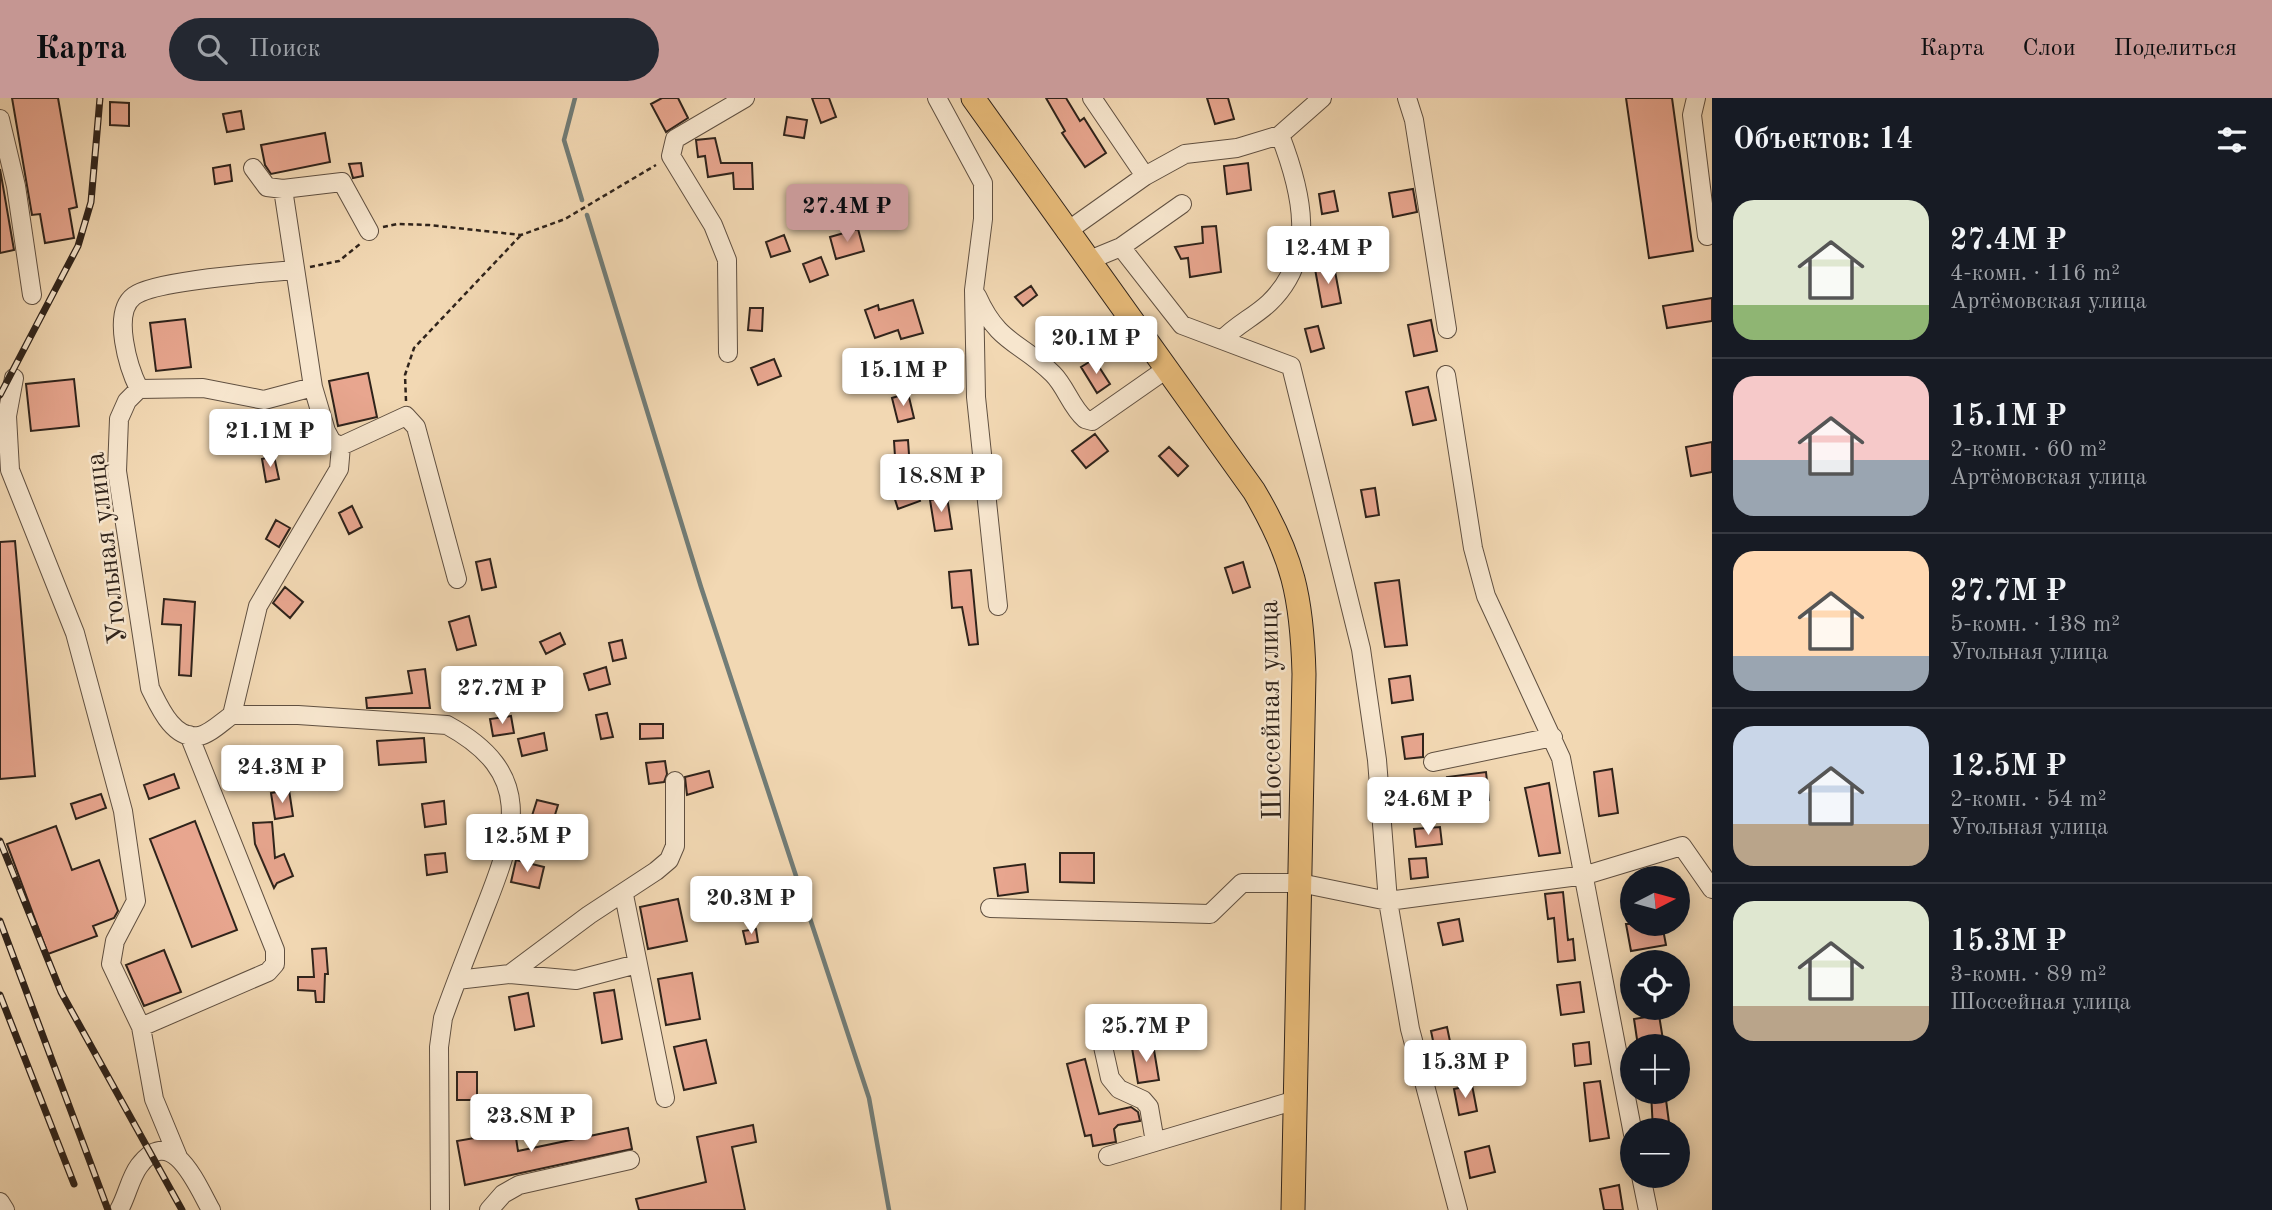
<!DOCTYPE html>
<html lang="ru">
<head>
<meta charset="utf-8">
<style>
	:root { --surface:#171b24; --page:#242831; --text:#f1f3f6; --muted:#9ea1a6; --line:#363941; --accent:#c59692 }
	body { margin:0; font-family:"Old Standard TT",serif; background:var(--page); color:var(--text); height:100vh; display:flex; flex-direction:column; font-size:26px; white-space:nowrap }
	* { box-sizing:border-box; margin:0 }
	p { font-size:23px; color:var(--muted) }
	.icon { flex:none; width:38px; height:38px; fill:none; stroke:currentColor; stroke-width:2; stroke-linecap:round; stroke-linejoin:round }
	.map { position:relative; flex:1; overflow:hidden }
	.side { display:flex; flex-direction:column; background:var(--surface); width:560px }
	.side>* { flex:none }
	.needle { width:46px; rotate:84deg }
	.tools { position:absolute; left:1620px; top:768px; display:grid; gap:14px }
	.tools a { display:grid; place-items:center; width:70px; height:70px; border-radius:50%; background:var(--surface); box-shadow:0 4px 18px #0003; font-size:35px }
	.price { position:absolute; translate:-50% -60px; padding:0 16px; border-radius:7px; background:#fff; color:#222; font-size:23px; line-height:46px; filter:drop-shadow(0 2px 4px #0008) }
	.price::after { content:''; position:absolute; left:50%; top:42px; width:21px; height:16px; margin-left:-10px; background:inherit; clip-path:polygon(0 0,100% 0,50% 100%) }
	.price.selected { background:var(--accent); color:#111 }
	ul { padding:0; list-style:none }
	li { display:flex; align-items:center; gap:21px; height:175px; padding:0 21px }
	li+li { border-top:2px solid var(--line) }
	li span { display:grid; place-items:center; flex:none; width:196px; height:140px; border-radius:21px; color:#555 }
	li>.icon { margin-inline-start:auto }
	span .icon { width:84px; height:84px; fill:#fffc; stroke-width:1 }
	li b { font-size:30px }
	h2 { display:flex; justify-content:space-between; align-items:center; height:84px; padding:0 21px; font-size:30px }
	header { display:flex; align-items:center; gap:42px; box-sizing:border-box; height:98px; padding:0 35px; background:var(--accent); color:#111 }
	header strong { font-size:33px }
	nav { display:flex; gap:38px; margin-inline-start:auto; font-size:24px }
	.search { width:490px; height:63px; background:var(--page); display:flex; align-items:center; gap:18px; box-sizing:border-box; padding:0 24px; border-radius:38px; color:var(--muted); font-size:26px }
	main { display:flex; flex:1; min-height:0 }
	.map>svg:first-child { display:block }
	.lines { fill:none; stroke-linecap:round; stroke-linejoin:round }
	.stream { stroke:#717c77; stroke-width:4.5 }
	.building { fill:#e8a68f; stroke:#2f231b; stroke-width:2 }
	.minor-casing { stroke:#605041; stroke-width:20 }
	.major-casing { stroke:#2f231b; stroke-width:25 }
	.path { stroke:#2f231b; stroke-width:2.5; stroke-dasharray:5 3.5; stroke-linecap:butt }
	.minor { stroke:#f7e6ce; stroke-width:18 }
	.major { stroke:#e9bc7a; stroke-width:23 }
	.rail-casing { stroke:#2f231b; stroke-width:7 }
	.rail { stroke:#f7e6ce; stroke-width:4.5; stroke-dasharray:13; stroke-linecap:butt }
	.labels { text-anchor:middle; stroke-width:5; stroke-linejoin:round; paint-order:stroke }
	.street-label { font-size:28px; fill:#2f231b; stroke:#f7e6ce }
</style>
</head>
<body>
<header>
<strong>Карта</strong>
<div class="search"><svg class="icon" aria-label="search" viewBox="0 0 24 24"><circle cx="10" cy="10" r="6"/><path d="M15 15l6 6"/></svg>Поиск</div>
<nav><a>Карта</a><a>Слои</a><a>Поделиться</a></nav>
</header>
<main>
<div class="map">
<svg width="1712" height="1112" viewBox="0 0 1712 1112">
	<rect width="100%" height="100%" fill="#f2d8b3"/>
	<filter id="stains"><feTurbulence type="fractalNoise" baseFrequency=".00286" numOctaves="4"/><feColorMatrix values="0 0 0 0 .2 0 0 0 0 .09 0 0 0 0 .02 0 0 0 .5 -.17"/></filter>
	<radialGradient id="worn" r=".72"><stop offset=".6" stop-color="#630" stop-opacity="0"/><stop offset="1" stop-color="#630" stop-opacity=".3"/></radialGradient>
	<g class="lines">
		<!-- stream -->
		<path class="stream" d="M575 0 564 42 582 102
			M587 117 701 489 869 1000 889 1112"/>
	</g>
	<!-- building -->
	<path class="building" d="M12 0H58L77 109 69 111 74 140 45 145 40 116 32 117Z
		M662 0H678L688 20 666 34 651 6Z
		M812 0H829L836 19 821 25Z
		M1046 0H1066L1080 23 1084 20 1106 55 1085 69 1062 35 1065 33Z
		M1207 0H1228L1234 21 1215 26Z
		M1626 0H1672L1693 153 1649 160Z
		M110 4 129 5V28L110 27Z
		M241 13 244 31 227 34 223 16Z
		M787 19 807 22 804 40 784 37Z
		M325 35 330 64 271 76 265 67 261 47Z
		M715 40 721 65H752L753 91H734L733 75 708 79 705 58 698 59 696 42Z
		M361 65 363 78 353 80 349 66Z
		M1248 65 1251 92 1227 96 1224 68Z
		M230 67 232 83 215 86 213 70Z
		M0 71 14 152 0 155Z
		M1413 91 1417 114 1393 119 1389 95Z
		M1334 93 1338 113 1322 116 1319 96Z
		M1216 128 1221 174 1190 179 1188 160 1181 161 1175 149 1203 145 1202 129Z
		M858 131 864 153 836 161 830 139Z
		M784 137 790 153 771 159 766 144Z
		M821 159 828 177 810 184 803 166Z
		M1334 168 1341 205 1322 209 1315 171Z
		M1031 188 1037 197 1023 208 1015 199Z
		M1712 200V223L1667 230 1663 208Z
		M913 202 923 235 901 241 898 232 875 240 865 212 878 207 879 212Z
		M750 210H763L762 233 748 232Z
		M185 221 191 269 156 273 150 225Z
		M1431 222 1437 253 1414 258 1408 227Z
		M1318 228 1324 250 1311 254 1305 231Z
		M774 261 781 278 758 287 751 270Z
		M1094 261 1110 286 1097 295 1081 269Z
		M368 275 377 319 338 328 329 283Z
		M74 281 79 328 31 333 26 286Z
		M1428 289 1436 322 1413 327 1406 294Z
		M908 295 914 320 898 324 892 300Z
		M1095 336 1108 353 1086 370 1072 353Z
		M908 342 911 386 914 385 920 403 898 411 892 392 897 390 894 343Z
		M1712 344V374L1691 378 1686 349Z
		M1169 349 1188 368 1178 378 1159 358Z
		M274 358 279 381 266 384 262 361Z
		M1375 390 1379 417 1366 419 1361 392Z
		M947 399 952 431 935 433 930 402Z
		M352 408 362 429 349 436 339 415Z
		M276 422 290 430 279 449 266 441Z
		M15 443 35 678 0 681V444Z
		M490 461 496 489 482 492 476 464Z
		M1243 464 1250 489 1233 495 1225 470Z
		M971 472 978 546 969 547 962 509 952 510 949 474Z
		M1399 482 1407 547 1385 549 1375 485Z
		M285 489 303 504 290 520 273 505Z
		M164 501 195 504 191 578 179 577 181 527 162 526Z
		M469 518 476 547 457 552 449 524Z
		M560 535 565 546 546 556 540 544Z
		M622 542 626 560 613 563 609 545Z
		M606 569 610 586 589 592 584 576Z
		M425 571 430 610H367L366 600 412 595 408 573Z
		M1410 578 1413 602 1392 605 1389 581Z
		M607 615 613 639 601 641 596 617Z
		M511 618 514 635 493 638 490 621Z
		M640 626H663V640L640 641Z
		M544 635 547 652 522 658 518 641Z
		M1423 636V659L1405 661 1402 639Z
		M424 640 426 664 379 667 377 643Z
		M665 663 667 676 664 684 649 686 646 665Z
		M1612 671 1618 715 1599 718 1594 674Z
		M709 673 713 689 687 697 685 679Z
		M1486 674 1489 702 1450 706 1447 679Z
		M174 676 179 690 149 701 144 687Z
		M1549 685 1560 755 1539 758 1525 690Z
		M289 692 293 718 275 721 271 695Z
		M101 696 106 710 76 721 71 706Z
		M537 702 558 707 551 730 530 724Z
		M444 703 446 726 425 729 422 706Z
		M195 723 237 832 192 849 150 741Z
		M272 724 275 760 284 756 293 778 277 785 274 790 255 746 253 725Z
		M56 728 72 772 99 762 118 813 114 820 93 828 97 838 48 856 7 746Z
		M1440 729 1442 746 1416 749 1414 731Z
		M445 755 447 774 427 777 425 757Z
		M1060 755H1094V785L1060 784Z
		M1426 760 1428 779 1411 781 1409 761Z
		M516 762 544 769 539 790 511 784Z
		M1025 766 1028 794 998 798 994 770Z
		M1563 794 1568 842 1573 841 1575 862 1558 864 1554 820 1548 821 1545 796Z
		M678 801 687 843 648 851 640 809Z
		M1459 821 1463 843 1443 847 1438 825Z
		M1626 826H1662L1666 847 1631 853Z
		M756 831 758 844 746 846 743 833Z
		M326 850 328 876H325L324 904H316L315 893 298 892V879H314L312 851Z
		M164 852 181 894 144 908 126 867Z
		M692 875 700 921 666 927 658 881Z
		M1580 884 1584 914 1561 917 1557 887Z
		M614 892 622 941 602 945 594 895Z
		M528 895 534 928 515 932 509 899Z
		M1659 917 1664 948H1638L1634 921Z
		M1447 929 1452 953 1436 957 1431 933Z
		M706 942 716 985 684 992 674 949Z
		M1589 944 1591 966 1575 968 1573 946Z
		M1153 946 1159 982 1138 985 1132 950Z
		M1085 961 1099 1016 1131 1009 1138 1014 1140 1023 1118 1027 1114 1031 1116 1044 1093 1048 1091 1037 1085 1038 1067 966Z
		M457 974H477V1002H457Z
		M1600 983 1609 1040 1590 1043 1584 985Z
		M1472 987 1477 1013 1459 1017 1454 991Z
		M1651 994H1665L1670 1032H1653Z
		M753 1027 756 1044 732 1049 745 1112H639L636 1101 706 1084 697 1039Z
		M628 1030 632 1051 465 1087 457 1043 515 1033 518 1053Z
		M1489 1048 1495 1074 1470 1080 1465 1054Z
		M1619 1087 1623 1112H1604L1600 1091Z"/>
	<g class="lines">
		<!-- minor casing -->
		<g class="minor-casing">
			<path id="minor" d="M937 0 983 85V121L974 192 976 299 998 508
				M1092 0 1145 78
				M1407 0 1414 22 1447 231
				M1696 0 1692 17 1707 138
				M0 21 16 88 32 197
				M253 70 267 89 283 91 342 84 369 133
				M283 91 313 289 326 333 332 344 341 348
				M1066 134 1145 78 1185 56 1237 50 1280 37 1322 0
				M1121 149 1182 227 1291 268 1361 551 1377 662 1388 803 1410 931 1458 1112
				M1087 163 1121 149 1182 106
				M977 198C999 247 1020 243 1053 276 1066 289 1071 309 1085 321L1092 323 1165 272
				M1222 242C1236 227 1254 219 1269 205 1318 158 1302 94 1280 37
				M728 255 727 162 713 127 671 58 675 41 745 0
				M1446 277 1473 450 1486 498 1561 660 1633 1036
				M14 280 7 318 10 372 75 535 123 713 136 803 115 843 111 866 141 929 154 1001 178 1059
				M313 289 264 302 203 290 139 291 127 303 119 321 117 373 150 590C159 608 173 642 199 638 210 636 223 623 232 617L258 508 339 371 341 348 406 318 416 329 457 481
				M139 291C129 271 111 215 134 198 155 182 263 175 294 172
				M232 617H298L447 627C535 675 516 732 485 810 471 846 456 883 443 920L439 949 440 1112
				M1433 664 1553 639
				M624 797 665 1000
				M990 810 1210 816 1242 785H1300L1388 803 1586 777 1682 748 1712 791
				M510 876 576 882 637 866
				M457 882 510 876 589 817 656 773 669 762 675 748V683
				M141 929 268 874 275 866V852L189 637
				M1100 935 1110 980 1119 991 1143 1002 1149 1009 1155 1044
				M1108 1058 1296 1002
				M1641 1078 1648 1112
				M0 1104 5 1112
				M119 1112C127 1098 130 1080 139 1068 172 1024 197 1087 211 1112
				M489 1112 503 1096 519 1087 630 1062"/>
		</g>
		<!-- major casing -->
		<g class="major-casing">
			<path id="major" d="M973 0 1254 393C1293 459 1302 499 1304 576L1293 1112"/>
		</g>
		<!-- path -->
		<path class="path" d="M383 129 397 126 429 127 521 137 565 121 656 67
			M310 169 339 163 360 146
			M406 303 405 277 414 250 521 137"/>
		<!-- minor -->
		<use href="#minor" class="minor"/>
		<!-- major -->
		<use href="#major" class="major"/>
		<!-- rail casing -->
		<g class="rail-casing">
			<path id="rail" d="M0 297 78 148 91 104 100 0
				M0 743 61 894 182 1112
				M0 823 108 1112
				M0 897 74 1086"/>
		</g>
		<!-- rail -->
		<use href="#rail" class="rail"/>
	</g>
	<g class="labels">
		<!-- street labels -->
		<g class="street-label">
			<text transform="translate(105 450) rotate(-97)" y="10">Угольная улица</text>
			<text transform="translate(1269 612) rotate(-91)" y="10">Шоссейная улица</text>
		</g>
	</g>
	<rect width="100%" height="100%" filter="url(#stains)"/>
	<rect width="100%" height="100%" fill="url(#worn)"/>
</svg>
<div class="tools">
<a><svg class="needle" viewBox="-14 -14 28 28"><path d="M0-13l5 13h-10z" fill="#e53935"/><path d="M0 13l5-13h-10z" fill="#9ea1a6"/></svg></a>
<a><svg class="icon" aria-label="locate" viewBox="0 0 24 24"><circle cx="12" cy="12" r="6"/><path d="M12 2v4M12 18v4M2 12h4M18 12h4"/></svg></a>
<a>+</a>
<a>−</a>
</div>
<b class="price selected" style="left:847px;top:146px">27.4M ₽</b>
<b class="price" style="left:1328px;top:188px">12.4M ₽</b>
<b class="price" style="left:1096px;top:278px">20.1M ₽</b>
<b class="price" style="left:903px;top:310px">15.1M ₽</b>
<b class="price" style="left:270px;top:371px">21.1M ₽</b>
<b class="price" style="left:941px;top:416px">18.8M ₽</b>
<b class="price" style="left:502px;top:628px">27.7M ₽</b>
<b class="price" style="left:282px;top:707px">24.3M ₽</b>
<b class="price" style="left:1428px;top:739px">24.6M ₽</b>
<b class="price" style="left:527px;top:776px">12.5M ₽</b>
<b class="price" style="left:751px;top:838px">20.3M ₽</b>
<b class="price" style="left:1146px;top:966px">25.7M ₽</b>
<b class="price" style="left:1465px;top:1002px">15.3M ₽</b>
<b class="price" style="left:531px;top:1056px">23.8M ₽</b>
</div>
<section class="side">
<h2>Объектов: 14<svg class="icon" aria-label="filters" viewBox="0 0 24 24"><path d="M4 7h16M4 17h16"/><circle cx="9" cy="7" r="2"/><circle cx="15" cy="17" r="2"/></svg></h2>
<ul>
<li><span style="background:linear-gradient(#dfe7d0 75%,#8fb573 0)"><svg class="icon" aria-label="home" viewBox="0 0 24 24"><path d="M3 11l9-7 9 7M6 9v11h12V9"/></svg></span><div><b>27.4M ₽</b><p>4-комн. · 116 m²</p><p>Артёмовская улица</p></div></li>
<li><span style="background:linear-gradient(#f6c9c9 60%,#9aa5b1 0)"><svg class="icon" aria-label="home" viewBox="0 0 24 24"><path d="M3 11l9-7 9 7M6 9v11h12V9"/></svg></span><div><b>15.1M ₽</b><p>2-комн. · 60 m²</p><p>Артёмовская улица</p></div></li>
<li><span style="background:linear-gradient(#ffd9b3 75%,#9aa5b1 0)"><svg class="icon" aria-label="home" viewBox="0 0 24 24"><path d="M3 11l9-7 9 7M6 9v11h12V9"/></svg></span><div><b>27.7M ₽</b><p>5-комн. · 138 m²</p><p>Угольная улица</p></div></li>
<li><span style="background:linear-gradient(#c9d6e8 70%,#b9a48a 0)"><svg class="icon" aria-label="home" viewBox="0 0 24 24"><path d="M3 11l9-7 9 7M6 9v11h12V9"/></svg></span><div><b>12.5M ₽</b><p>2-комн. · 54 m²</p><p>Угольная улица</p></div></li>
<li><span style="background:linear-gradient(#dfe7d0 75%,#b9a48a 0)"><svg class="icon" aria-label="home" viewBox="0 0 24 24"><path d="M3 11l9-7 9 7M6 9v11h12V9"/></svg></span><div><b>15.3M ₽</b><p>3-комн. · 89 m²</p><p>Шоссейная улица</p></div></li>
</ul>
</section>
</main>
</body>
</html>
